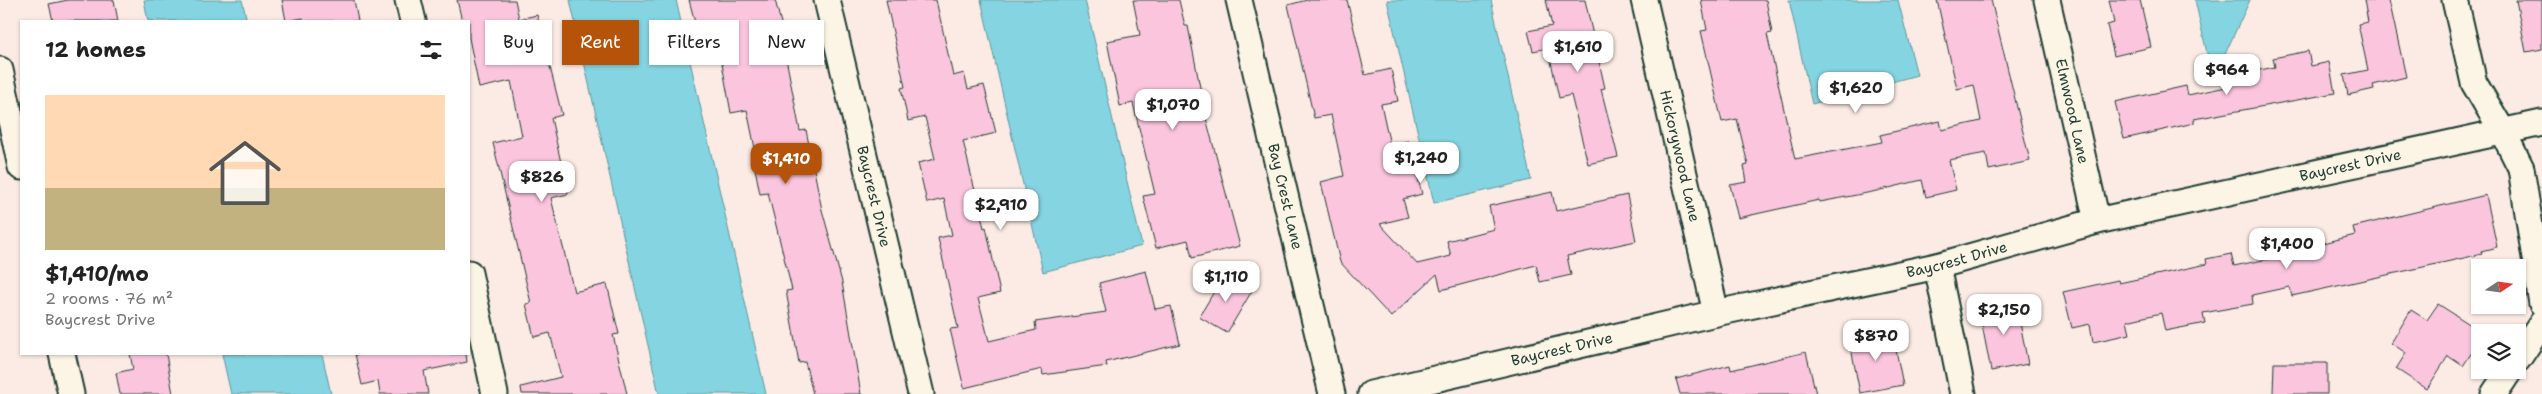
<!DOCTYPE html>
<html lang="en">
<head>
<meta charset="utf-8">
<style>
	:root { --surface:#fff; --page:#f2f2f2; --text:#222; --muted:#767676; --accent:#b45309 }
	body { margin:0; font-family:"Shantell Sans",sans-serif; background:var(--page); color:var(--text); height:100vh; display:flex; flex-direction:column; font-size:19px; white-space:nowrap }
	* { box-sizing:border-box; margin:0 }
	p { font-size:16px; color:var(--muted) }
	.icon { flex:none; width:28px; height:28px; fill:none; stroke:currentColor; stroke-width:2; stroke-linecap:round; stroke-linejoin:round }
	.map { position:relative; flex:1; overflow:hidden }
	.sheet { position:absolute; left:20px; top:20px; width:450px; height:335px; display:flex; flex-direction:column; background:var(--surface); border-radius:0px; box-shadow:0 1px 4px #0004 }
	.sheet>* { flex:none }
	.guide { position:absolute; left:485px; top:20px; width:475px; height:45px; display:flex; gap:10px }
	.needle { width:32px; rotate:77deg }
	.fabs { position:absolute; left:2471px; top:259px; display:grid; gap:10px }
	.fabs a { display:grid; place-items:center; width:55px; height:55px; border-radius:0px; background:var(--surface); box-shadow:0 1px 4px #0004; font-size:25px }
	.price { position:absolute; translate:-50% -42px; padding:0 11px; border-radius:10px; background:#fff; color:#222; font-size:16px; line-height:32px; filter:drop-shadow(0 1px 2px #0008) }
	.price::after { content:''; position:absolute; left:50%; top:30px; width:15px; height:11px; margin-left:-8px; background:inherit; clip-path:polygon(0 0,100% 0,50% 100%) }
	.price.active { background:var(--accent); color:#fff }
	ul { padding:0; list-style:none }
	li { display:grid; align-content:center; gap:10px; height:265px; padding:0 25px }
	li span { display:grid; place-items:center; height:155px; border-radius:0px; color:#555 }
	li>.icon { margin-inline-start:auto }
	span .icon { width:90px; height:90px; fill:#fffc; stroke-width:1 }
	li b { font-size:21px }
	h2 { display:flex; justify-content:space-between; align-items:center; height:60px; padding:0 25px; font-size:21px }
	.chip { padding:0 18px; border-radius:0px; background:var(--surface); box-shadow:0 1px 4px #0004; font-size:18px; line-height:45px }
	.chip.active { background:var(--accent); color:#fff }
	.map>svg:first-child { display:block }
	.water { fill:#85d4e2; stroke:#5c989c }
	.building { fill:#fcc5de; stroke:#1f3d34 }
	.lines { fill:none; stroke-linecap:round; stroke-linejoin:round }
	.minor-casing { stroke:#1f3d34; stroke-width:29 }
	.minor { stroke:#fcf5e5; stroke-width:25 }
	.labels { text-anchor:middle; stroke-width:4; stroke-linejoin:round; paint-order:stroke }
	.street-label { font-size:15px; fill:#1f3d34; stroke:#fcf5e5 }
</style>
</head>
<body>
<div class="map">
<svg width="2542" height="394" viewBox="0 0 2542 394">
	<rect width="100%" height="100%" fill="#fcebe4"/>
	<filter id="ink" filterUnits="userSpaceOnUse"><feTurbulence type="fractalNoise" baseFrequency=".02" numOctaves="2"/><feDisplacementMap in="SourceGraphic" scale="10" xChannelSelector="R" yChannelSelector="G"/><feConvolveMatrix kernelMatrix="1 2 1 2 8 2 1 2 1" color-interpolation-filters="sRGB"/></filter>
	<g filter="url(#ink)">
		<!-- water -->
		<path class="water" d="M144 0H242L247 21H148Z
			M570 0H676L766 394H659Z
			M981 0H1085L1142 246 1043 272Z
			M1387 0H1491L1531 180 1434 203Z
			M1789 0H1898L1917 75 1812 104Z
			M2195 0H2250L2213 80Z
			M222 354H322L331 394H231Z"/>
		<!-- building -->
		<path class="building" d="M68 0H114L118 21H53L49 4Z
			M282 0H354L358 21H304L303 18 286 21Z
			M457 0H515L519 19 537 15 562 115 551 118 568 194 551 198 574 292 607 284 619 334 613 335 627 394H522L521 387 561 377 550 333 534 337 526 304 531 303 493 143 522 136 511 81 479 88 469 38V21H462Z
			M689 0H775L782 27H780L800 131 806 130 822 210 842 282 861 394H813L805 362 799 363 786 291 792 290 768 193 760 194 753 158H757L747 110 731 113 715 25 697 30Z
			M886 0H936L953 76 964 73 968 89 984 85 996 133 963 141 984 228 986 227 1000 293 978 298 989 341 1036 330 1035 322 1106 312 1099 283 1146 271 1155 309 1171 306 1180 344 1106 362 1107 366 1043 375 1042 369 964 388 950 329 958 328 938 238 952 235 944 199 927 203 918 163 935 159 925 117 908 121 901 88 905 87Z
			M1133 0H1179L1185 26H1188L1206 118 1240 246 1192 258 1188 240 1156 248 1143 196 1155 194 1133 103 1120 106 1107 41 1140 35Z
			M1307 0H1347L1365 75 1391 69 1398 101 1381 104 1390 145 1408 141 1422 194 1403 199 1408 217 1380 224 1417 264 1451 256 1447 241 1494 229 1489 206 1552 192 1556 211 1627 195 1636 241 1567 256 1571 275 1540 282 1536 265 1441 290 1437 274 1391 317 1340 262 1321 182 1344 176 1331 115 1314 118 1288 5Z
			M1546 0H1585L1605 88 1601 89 1618 157 1588 164 1571 95 1559 98 1548 48 1533 51 1528 31 1552 26Z
			M1701 0H1766L1772 33 1767 34 1795 159 1882 142 1880 135 1940 121 1942 130 1981 121 1974 85 1957 89 1937 0H1991L2030 161 1989 170 1986 153 1949 160 1956 190 1926 197 1922 180 1872 192 1820 202 1819 200 1738 218 1730 185 1747 182 1744 166 1748 165 1737 119 1722 122 1701 31 1707 30Z
			M2109 0H2140L2151 47 2114 56 2107 25 2114 23Z
			M2364 0H2389L2406 77 2373 85 2374 89 2348 95 2344 75 2368 70 2358 24 2368 22Z
			M2516 0H2542V49L2526 52Z
			M2308 51 2311 66 2329 62 2335 93 2194 119V123L2124 139 2115 102 2186 86 2188 95 2226 87 2224 77 2275 67 2273 58Z
			M2486 195 2497 247 2481 251 2482 254 2292 296 2289 287 2252 295 2253 304 2203 313 2205 323 2165 331 2161 313 2127 321 2130 334 2093 342 2090 324 2072 328 2063 292 2118 280 2119 283 2207 264 2206 259 2231 254 2234 266 2282 256 2281 254 2355 235 2353 227Z
			M1225 273 1253 289 1227 333 1199 317Z
			M2016 302 2028 364 1991 371 1979 309Z
			M2438 304 2482 332 2480 340 2463 366 2448 356 2427 389 2396 369 2406 353 2391 343 2411 310 2427 320Z
			M1892 330 1903 385 1860 393 1849 338Z
			M1806 352 1816 394H1680L1676 379 1730 365 1731 370Z
			M130 354H166L173 394H120L116 373 133 369Z
			M355 354H466L467 362 424 371 428 394H380L378 381 362 385Z
			M2274 363H2327V394H2273Z"/>
		<g class="lines">
			<!-- minor casing -->
			<g class="minor-casing">
				<g id="minor">
					<path d="M408 0 413 21"/>
					<path id="s1" d="M827 0 921 394"/>
					<path id="s2" d="M1239 0 1332 394"/>
					<path id="s3" d="M1644 0 1716 313"/>
					<path id="s4" d="M2047 0 2097 221"/>
					<path d="M2455 0 2474 83 2503 132 2521 168 2542 304"/>
					<path d="M0 70 21 167"/>
					<path d="M1937 266 1963 394"/>
					<path d="M469 273 495 394"/>
					<path d="M62 354 71 394"/>
					<path d="M2518 359 2542 323"/>
					<path id="s5" d="M1371 394 1716 313 1937 266 2097 221 2542 123"/>
					<path d="M2494 394 2510 370"/>
				</g>
			</g>
			<!-- minor -->
			<use href="#minor" class="minor"/>
		</g>
	</g>
	<g class="labels">
		<!-- street labels -->
		<g class="street-label">
			<text dy="5" stroke="none"><textPath href="#s4" startOffset="114">Elmwood Lane</textPath></text>
			<text dy="5" stroke="none"><textPath href="#s3" startOffset="160">Hickorywood Lane</textPath></text>
			<text dy="5" stroke="none"><textPath href="#s5" startOffset="1006">Baycrest Drive</textPath></text>
			<text dy="5" stroke="none"><textPath href="#s1" startOffset="202">Baycrest Drive</textPath></text>
			<text dy="5" stroke="none"><textPath href="#s2" startOffset="202">Bay Crest Lane</textPath></text>
			<text dy="5" stroke="none"><textPath href="#s5" startOffset="601">Baycrest Drive</textPath></text>
			<text dy="5" stroke="none"><textPath href="#s5" startOffset="196">Baycrest Drive</textPath></text>
		</g>
	</g>
</svg>
<div class="fabs">
<a><svg class="needle" viewBox="-14 -14 28 28"><path d="M0-13l5 13h-10z" fill="#e53935"/><path d="M0 13l5-13h-10z" fill="#767676"/></svg></a>
<a><svg class="icon" aria-label="layers" viewBox="0 0 24 24"><path d="M12 4l9 5-9 5-9-5zM3 14l9 5 9-5"/></svg></a>
</div>
<b class="price" style="left:1578px;top:73px">$1,610</b>
<b class="price" style="left:2227px;top:96px">$964</b>
<b class="price" style="left:1856px;top:114px">$1,620</b>
<b class="price" style="left:1173px;top:131px">$1,070</b>
<b class="price" style="left:1421px;top:184px">$1,240</b>
<b class="price active" style="left:786px;top:185px">$1,410</b>
<b class="price" style="left:542px;top:203px">$826</b>
<b class="price" style="left:1001px;top:231px">$2,910</b>
<b class="price" style="left:2287px;top:270px">$1,400</b>
<b class="price" style="left:1226px;top:303px">$1,110</b>
<b class="price" style="left:2004px;top:336px">$2,150</b>
<b class="price" style="left:1876px;top:362px">$870</b>
<div class="guide">
<a class="chip">Buy</a>
<a class="chip active">Rent</a>
<a class="chip">Filters</a>
<a class="chip">New</a>
</div>
<section class="sheet">
<h2>12 homes<svg class="icon" aria-label="filters" viewBox="0 0 24 24"><path d="M4 7h16M4 17h16"/><circle cx="9" cy="7" r="2"/><circle cx="15" cy="17" r="2"/></svg></h2>
<ul>
<li><span style="background:linear-gradient(#ffd9b3 60%,#c2b280 0)"><svg class="icon" aria-label="home" viewBox="0 0 24 24"><path d="M3 11l9-7 9 7M6 9v11h12V9"/></svg></span><div><b>$1,410/mo</b><p>2 rooms · 76 m²</p><p>Baycrest Drive</p></div></li>
</ul>
</section>
</div>
</body>
</html>
